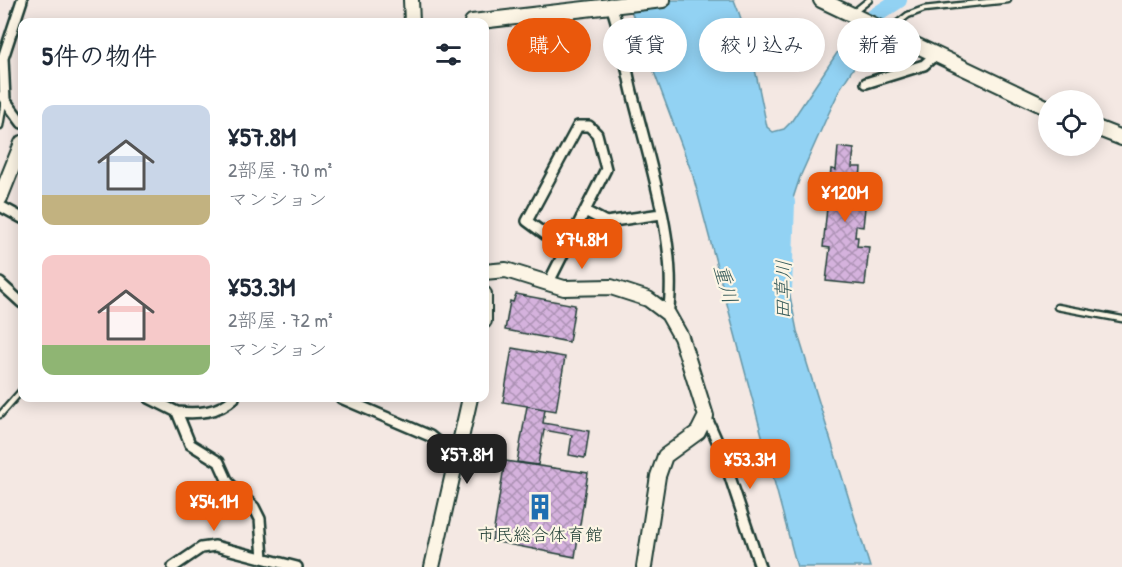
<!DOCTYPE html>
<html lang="ja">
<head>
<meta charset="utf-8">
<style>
	:root { --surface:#fff; --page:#f2f2f3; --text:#1f2937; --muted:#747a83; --accent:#ea580c }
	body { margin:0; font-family:"Patrick Hand","Klee One",sans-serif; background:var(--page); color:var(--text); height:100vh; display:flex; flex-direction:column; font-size:22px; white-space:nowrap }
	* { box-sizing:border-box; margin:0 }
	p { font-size:20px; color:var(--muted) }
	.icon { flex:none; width:33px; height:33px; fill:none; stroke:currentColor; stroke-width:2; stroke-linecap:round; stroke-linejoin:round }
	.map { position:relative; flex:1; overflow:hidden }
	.side { position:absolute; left:18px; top:18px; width:471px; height:384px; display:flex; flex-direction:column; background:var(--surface); border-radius:12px; box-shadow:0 3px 15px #0003 }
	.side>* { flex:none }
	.guide { position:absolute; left:507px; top:18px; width:525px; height:54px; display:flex; gap:12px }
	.tools { position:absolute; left:1038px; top:90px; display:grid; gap:12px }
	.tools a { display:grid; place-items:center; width:66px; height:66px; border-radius:50%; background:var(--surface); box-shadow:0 3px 15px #0003; font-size:30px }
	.price { position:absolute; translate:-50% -51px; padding:0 14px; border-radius:12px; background:var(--accent); color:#fff; font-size:20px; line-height:39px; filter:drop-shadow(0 2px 3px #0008) }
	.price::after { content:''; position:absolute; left:50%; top:36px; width:18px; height:14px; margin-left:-9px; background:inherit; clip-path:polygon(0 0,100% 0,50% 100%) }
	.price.selected { background:#222; color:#fff }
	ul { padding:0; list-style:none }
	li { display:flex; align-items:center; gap:18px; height:150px; padding:0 24px }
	li span { display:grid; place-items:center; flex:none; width:168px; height:120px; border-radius:12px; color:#555 }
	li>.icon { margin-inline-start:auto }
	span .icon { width:72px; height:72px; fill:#fffc; stroke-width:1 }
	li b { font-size:26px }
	h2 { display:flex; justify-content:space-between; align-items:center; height:72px; padding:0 24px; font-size:26px }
	.chip { padding:0 21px; border-radius:27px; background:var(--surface); box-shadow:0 3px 15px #0003; font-size:21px; line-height:54px }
	.chip.selected { background:var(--accent); color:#fff }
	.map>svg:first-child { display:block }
	.water { fill:#92d2f3; stroke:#6496a7; stroke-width:1.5 }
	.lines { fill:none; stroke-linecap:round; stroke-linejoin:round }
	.river { stroke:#92d2f3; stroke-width:16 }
	.building { fill:url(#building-cross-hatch); stroke:#1f3d34; stroke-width:1.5 }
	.lane-casing { stroke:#1f3d34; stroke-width:9 }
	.street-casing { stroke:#1f3d34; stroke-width:14 }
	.secondary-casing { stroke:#1f3d34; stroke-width:18 }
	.lane { stroke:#fcf5e5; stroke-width:4.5 }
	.street { stroke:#fcf5e5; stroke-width:9 }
	.secondary { stroke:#fcf5e5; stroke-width:14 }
	.labels { text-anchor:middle; stroke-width:4.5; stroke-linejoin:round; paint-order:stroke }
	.poi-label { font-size:18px; fill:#1f3d34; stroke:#fcf5e5 }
	.water-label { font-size:20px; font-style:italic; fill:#365b5a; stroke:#fcf5e5 }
</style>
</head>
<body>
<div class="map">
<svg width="1122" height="567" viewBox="0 0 1122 567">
	<defs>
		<pattern id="building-cross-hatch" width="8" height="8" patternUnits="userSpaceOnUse" patternTransform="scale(1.5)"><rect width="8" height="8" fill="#d5b2dd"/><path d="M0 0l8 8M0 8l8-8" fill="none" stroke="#ac92b4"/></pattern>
	</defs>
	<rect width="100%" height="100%" fill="#f4e8e3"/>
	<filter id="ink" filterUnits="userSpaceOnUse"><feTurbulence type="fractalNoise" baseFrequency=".0167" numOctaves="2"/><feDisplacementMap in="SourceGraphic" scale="12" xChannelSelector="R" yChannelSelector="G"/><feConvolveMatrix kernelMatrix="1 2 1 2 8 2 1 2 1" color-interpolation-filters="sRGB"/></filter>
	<g filter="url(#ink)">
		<!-- water -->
		<path class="water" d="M627 0H734C751 41 758 84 767 127L773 132 784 129 791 122 853 29 873 38 841 87 826 119 800 177 779 241 797 331 870 567H797L693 176Z"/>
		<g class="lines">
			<!-- river -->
			<path class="river" d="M849 52 870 19 899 0
				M784 290 787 202"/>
		</g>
		<!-- building -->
		<path class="building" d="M838 147 854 149 852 167H861L860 182H865L864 191 860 190 859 198H866L863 227 856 226 855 237H858L857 246 869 247 865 285 826 281 830 248 823 247 831 169 836 170Z
			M516 294 575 305 569 342 505 330 510 301 513 302Z
			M512 348 565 357 556 411 503 402Z
			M527 406 545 409 543 423 589 431 585 458 569 455 572 435 544 430 538 465 517 462Z
			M505 461 588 473 575 557 492 541Z"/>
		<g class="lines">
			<!-- lane casing -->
			<g class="lane-casing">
				<path id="lane" d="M854 12 869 0
					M890 29 908 15 924 9 1008 0
					M0 126 4 102
					M1057 307 1122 319
					M0 415 22 390"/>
			</g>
			<!-- street casing -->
			<g class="street-casing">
				<path id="street" d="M610 3C621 31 625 63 632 92 648 157 679 249 668 314
					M866 83 924 65 935 55
					M2 96 22 123
					M5 100 3 58 22 0
					M0 206 22 218
					M585 211 606 222 661 214
					M0 283 22 303
					M548 284 606 169 597 134 589 126H578L527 221 565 249
					M149 398 177 412 190 444 219 462 228 482 254 507 260 519 263 558
					M341 398 430 436 457 458
					M177 412C198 414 218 413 234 398
					M706 416 721 450 760 567
					M173 567 201 548 215 546 297 567"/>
			</g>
			<!-- secondary casing -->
			<g class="secondary-casing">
				<path id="secondary" d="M411 0 412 22
					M821 0 1048 108
					M472 22 663 0
					M1094 127 1122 138
					M0 198 22 143
					M484 272 506 270 564 288 611 287 648 299 668 314 681 337 706 416 698 432 665 456 658 476 644 567
					M484 294V321
					M432 567 470 398"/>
			</g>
			<!-- lane -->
			<use href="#lane" class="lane"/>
			<!-- street -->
			<use href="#street" class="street"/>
			<!-- secondary -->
			<use href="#secondary" class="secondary"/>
		</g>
	</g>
	<!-- icons -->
	<defs>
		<g id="building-bare" transform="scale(2.07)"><path d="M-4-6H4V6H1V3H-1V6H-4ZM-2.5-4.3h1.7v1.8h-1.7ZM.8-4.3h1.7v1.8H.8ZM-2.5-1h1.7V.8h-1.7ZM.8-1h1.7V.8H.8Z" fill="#1f6fb2" stroke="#fcf5e5" stroke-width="2.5" paint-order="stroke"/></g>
	</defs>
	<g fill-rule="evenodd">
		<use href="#building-bare" x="540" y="507"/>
	</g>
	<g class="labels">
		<!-- poi labels -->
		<g class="poi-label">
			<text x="540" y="541">市民総合体育館</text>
		</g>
		<!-- water labels -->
		<g class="water-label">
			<text transform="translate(726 284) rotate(75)" y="7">重川</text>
			<text transform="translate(783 290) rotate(-89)" y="7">田草川</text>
		</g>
	</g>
</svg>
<div class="tools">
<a><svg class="icon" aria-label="locate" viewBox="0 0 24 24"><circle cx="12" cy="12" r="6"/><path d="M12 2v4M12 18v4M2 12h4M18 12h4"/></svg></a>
</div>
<b class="price" style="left:845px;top:223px">¥120M</b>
<b class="price" style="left:582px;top:270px">¥74.8M</b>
<b class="price selected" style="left:467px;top:485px">¥57.8M</b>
<b class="price" style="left:750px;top:490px">¥53.3M</b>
<b class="price" style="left:214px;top:532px">¥54.1M</b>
<div class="guide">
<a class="chip selected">購入</a>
<a class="chip">賃貸</a>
<a class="chip">絞り込み</a>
<a class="chip">新着</a>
</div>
<section class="side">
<h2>5件の物件<svg class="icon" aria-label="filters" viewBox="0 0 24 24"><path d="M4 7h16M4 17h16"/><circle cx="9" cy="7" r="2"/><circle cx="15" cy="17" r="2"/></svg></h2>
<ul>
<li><span style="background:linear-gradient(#c9d6e8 75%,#c2b280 0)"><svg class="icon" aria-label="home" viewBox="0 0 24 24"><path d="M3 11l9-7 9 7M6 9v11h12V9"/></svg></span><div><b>¥57.8M</b><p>2部屋 · 70 m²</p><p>マンション</p></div></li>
<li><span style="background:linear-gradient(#f6c9c9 75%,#8fb573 0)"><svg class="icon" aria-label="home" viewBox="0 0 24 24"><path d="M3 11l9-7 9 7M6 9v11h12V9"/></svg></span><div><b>¥53.3M</b><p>2部屋 · 72 m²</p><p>マンション</p></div></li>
</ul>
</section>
</div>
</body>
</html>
